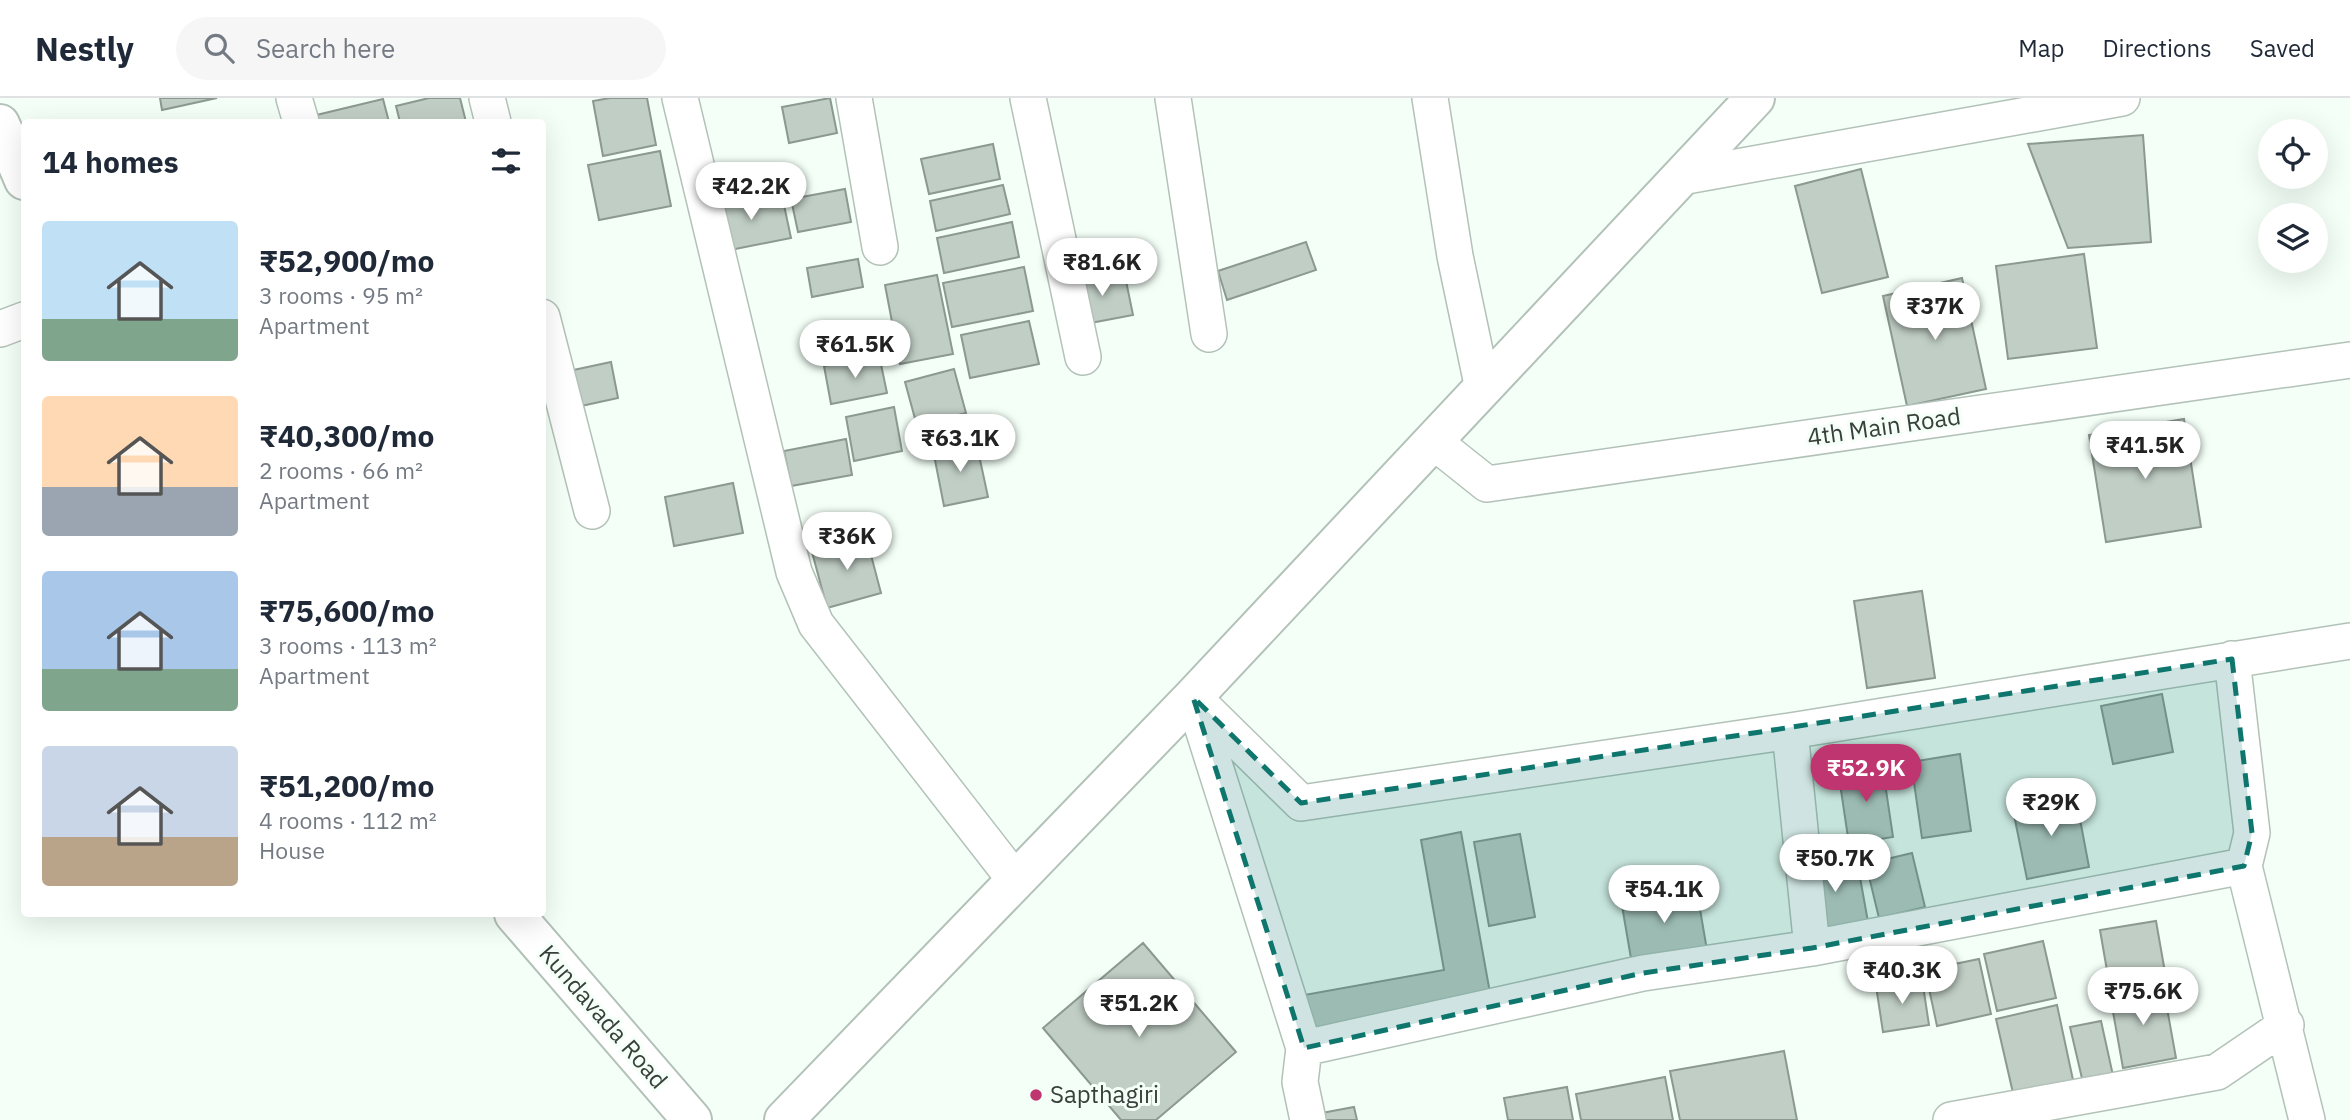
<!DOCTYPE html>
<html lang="en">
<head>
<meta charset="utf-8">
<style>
	:root { --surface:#fff; --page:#f6f6f7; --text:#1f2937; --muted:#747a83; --line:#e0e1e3; --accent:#bf356f }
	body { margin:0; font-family:"IBM Plex Sans",sans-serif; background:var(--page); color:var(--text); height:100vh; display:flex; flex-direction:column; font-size:26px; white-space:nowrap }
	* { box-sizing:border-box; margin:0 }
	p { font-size:23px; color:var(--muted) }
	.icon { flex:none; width:38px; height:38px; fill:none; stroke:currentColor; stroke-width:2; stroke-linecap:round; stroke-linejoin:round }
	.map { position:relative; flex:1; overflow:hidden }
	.side { position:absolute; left:21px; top:21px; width:525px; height:798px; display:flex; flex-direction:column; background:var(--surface); border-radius:7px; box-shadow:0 7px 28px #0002 }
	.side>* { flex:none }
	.tools { position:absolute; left:2258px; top:21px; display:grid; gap:14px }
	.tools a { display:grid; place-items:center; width:70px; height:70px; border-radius:50%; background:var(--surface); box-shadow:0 7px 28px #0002; font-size:35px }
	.price { position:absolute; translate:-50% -60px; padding:0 16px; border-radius:24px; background:#fff; color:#222; font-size:23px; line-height:46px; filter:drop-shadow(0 2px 4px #0008) }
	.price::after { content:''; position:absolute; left:50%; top:42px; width:21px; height:16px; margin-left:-10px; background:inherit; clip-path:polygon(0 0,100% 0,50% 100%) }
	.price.on { background:var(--accent); color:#fff }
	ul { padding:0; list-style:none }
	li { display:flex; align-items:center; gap:21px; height:175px; padding:0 21px }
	li span { display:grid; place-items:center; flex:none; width:196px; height:140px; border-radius:7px; color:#555 }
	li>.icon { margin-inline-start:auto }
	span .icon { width:84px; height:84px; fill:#fffc; stroke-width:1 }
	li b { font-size:30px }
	h2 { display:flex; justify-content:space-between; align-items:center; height:84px; padding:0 21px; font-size:30px }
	header { display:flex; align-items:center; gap:42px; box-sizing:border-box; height:98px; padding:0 35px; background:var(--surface); border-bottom:2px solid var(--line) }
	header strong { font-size:33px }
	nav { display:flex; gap:38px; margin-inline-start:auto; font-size:24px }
	.search { width:490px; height:63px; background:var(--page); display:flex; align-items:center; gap:18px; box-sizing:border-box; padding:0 24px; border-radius:38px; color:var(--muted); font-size:26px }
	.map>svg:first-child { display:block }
	.building { fill:#c0cec5; stroke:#8b9990; stroke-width:2 }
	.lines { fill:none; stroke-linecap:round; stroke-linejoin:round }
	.minor-casing { stroke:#b3c2b8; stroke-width:38 }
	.tertiary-casing { stroke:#b3c2b8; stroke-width:42 }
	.minor { stroke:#fff; stroke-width:35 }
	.tertiary { stroke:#fff; stroke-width:38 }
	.marked { fill:#0f766e; fill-opacity:0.2; stroke:#0f766e; stroke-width:5; stroke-dasharray:14 9; stroke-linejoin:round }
	.poi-dot { fill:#bf356f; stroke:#f3fff7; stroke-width:2.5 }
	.labels { text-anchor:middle; stroke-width:6; stroke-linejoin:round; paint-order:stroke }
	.street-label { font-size:24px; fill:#393f3b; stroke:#f3fff7 }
	.poi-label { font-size:24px; fill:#393f3b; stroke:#f3fff7; text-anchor:start }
</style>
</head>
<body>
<header>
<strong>Nestly</strong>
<div class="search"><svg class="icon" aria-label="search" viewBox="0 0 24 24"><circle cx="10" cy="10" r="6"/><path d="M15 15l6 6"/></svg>Search here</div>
<nav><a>Map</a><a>Directions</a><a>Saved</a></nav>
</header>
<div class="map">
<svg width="2350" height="1022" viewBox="0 0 2350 1022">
	<rect width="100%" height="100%" fill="#f3fff7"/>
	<!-- building -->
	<path class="building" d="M160 0H217L162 12Z
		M429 0H460L466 24H400L396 8Z
		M610 0H647L656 47 603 58 593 3Z
		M830 0 837 35 789 45 782 9Z
		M383 1 389 24H309L308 19Z
		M2143 37 2151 144 2068 150 2028 46Z
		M993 46 1000 81 929 96 921 61Z
		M660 53 671 108 599 122 588 67Z
		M1861 71 1888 179 1822 195 1795 88Z
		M1003 87 1010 116 936 133 930 103Z
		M845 91 851 124 798 134 791 101Z
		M781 93 791 140 720 154 712 107Z
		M1012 124 1019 159 944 175 937 140Z
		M1306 144 1316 172 1227 202 1218 173Z
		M2084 156 2097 250 2008 261 1996 168Z
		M858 161 863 189 812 199 807 170Z
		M1024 169 1033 213 952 229 943 185Z
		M1124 173 1133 217 1080 227 1072 183Z
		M937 177 953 256 900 266 885 187Z
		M1962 180 1986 291 1907 308 1883 198Z
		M1029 223 1039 266 970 280 961 237Z
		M879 257 887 295 831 306 824 268Z
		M611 264 618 300 572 310 564 274Z
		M954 271 966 315 917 328 905 284Z
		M894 309 902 353 854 363 846 319Z
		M2184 321 2201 429 2106 444 2089 337Z
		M846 341 852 377 791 388 784 353Z
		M976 343 988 399 944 408 933 352Z
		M733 385 743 435 674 448 665 399Z
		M866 438 881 495 827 510 812 454Z
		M1922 493 1935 580 1867 590 1854 503Z
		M2162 596 2173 654 2113 666 2101 608Z
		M1960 656 1971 733 1922 740 1911 664Z
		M1882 665 1893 739 1849 746 1838 672Z
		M2076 700 2089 769 2027 781 2013 712Z
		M1461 734 1492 906 1290 942 1282 901 1444 872 1421 742Z
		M1520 736 1535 819 1489 828 1474 744Z
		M1912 755 1925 809 1879 820 1866 766Z
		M1856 757 1868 824 1815 834 1803 767Z
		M1695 782 1708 858 1633 872 1620 796Z
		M2156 823 2166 880 2110 890 2100 832Z
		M2043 843 2056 900 1997 913 1984 856Z
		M1143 845 1236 954 1156 1022H1121L1043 930Z
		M1979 861 1991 916 1937 928 1925 872Z
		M1922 881 1929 927 1883 934 1876 888Z
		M2163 888 2176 960 2123 970 2110 897Z
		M2057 907 2073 982 2013 995 1996 921Z
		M2101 923 2114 982 2084 989 2070 929Z
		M1784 953 1797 1022H1680L1670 973Z
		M1665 979 1673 1022H1581L1576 996Z
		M1567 989 1573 1022H1508L1504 1000Z
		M1354 1009 1357 1022H1300V1019Z"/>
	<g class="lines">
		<!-- minor casing -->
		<g class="minor-casing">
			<path id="minor" d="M294 0 301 24
				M487 0 493 24
				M680 0 794 474 816 526 1016 783
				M854 0 880 149
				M1028 0 1083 259
				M1173 0 1209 236
				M1430 0 1455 158 1483 291
				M1681 79 2122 0
				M542 219 592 413
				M0 231 24 222
				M1433 343 1487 386 2350 262
				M2232 561 2252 735 2244 768 2307 1022
				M1790 633 1812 850
				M1304 950 1643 875 1812 850 2244 768
				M1308 1022 1300 984 1304 950 1193 599 1301 705 1790 633 2350 543
				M1951 1022 2217 974 2286 927"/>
		</g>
		<!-- tertiary casing -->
		<g class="tertiary-casing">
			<path id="tertiary" d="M0 26 24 82
				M514 816 692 1022
				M784 1022 1193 599 1755 0"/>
		</g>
		<!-- minor -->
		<use href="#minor" class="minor"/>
		<!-- tertiary -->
		<use href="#tertiary" class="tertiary"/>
	</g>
	<!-- marked area -->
	<path class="marked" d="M2232 561 2252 735 2244 768 1812 850 1643 875 1304 950 1193 599 1301 705Z"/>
	<!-- markers -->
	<circle class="poi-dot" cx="1036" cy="997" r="7"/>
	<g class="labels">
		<!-- street labels -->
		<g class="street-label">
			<text transform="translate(1884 329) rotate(-8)" y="8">4th Main Road</text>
			<text transform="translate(603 919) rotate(49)" y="8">Kundavada Road</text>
		</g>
		<!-- poi labels -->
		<g class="poi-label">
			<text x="1050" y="1005">Sapthagiri</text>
		</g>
	</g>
</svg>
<div class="tools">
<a><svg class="icon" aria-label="locate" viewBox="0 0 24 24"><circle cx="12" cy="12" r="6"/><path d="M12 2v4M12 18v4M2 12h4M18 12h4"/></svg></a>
<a><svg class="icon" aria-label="layers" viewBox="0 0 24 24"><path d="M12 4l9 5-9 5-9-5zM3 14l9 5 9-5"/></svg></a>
</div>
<b class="price" style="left:751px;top:124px">₹42.2K</b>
<b class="price" style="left:1102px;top:200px">₹81.6K</b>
<b class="price" style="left:1935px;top:244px">₹37K</b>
<b class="price" style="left:855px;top:282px">₹61.5K</b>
<b class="price" style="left:960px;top:376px">₹63.1K</b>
<b class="price" style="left:2145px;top:383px">₹41.5K</b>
<b class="price" style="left:847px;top:474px">₹36K</b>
<b class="price on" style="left:1866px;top:706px">₹52.9K</b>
<b class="price" style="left:2051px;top:740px">₹29K</b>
<b class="price" style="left:1835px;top:796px">₹50.7K</b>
<b class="price" style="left:1664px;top:827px">₹54.1K</b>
<b class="price" style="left:1902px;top:908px">₹40.3K</b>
<b class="price" style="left:2143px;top:929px">₹75.6K</b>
<b class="price" style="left:1139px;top:941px">₹51.2K</b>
<section class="side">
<h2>14 homes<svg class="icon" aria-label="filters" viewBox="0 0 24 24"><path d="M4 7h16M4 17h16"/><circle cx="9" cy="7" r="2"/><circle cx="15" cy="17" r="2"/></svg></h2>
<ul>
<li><span style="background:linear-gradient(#bfe0f5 70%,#7fa58c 0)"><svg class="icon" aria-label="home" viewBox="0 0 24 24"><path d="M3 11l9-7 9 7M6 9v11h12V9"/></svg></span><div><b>₹52,900/mo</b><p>3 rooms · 95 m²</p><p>Apartment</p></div></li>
<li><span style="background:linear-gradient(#ffd9b3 65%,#9aa5b1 0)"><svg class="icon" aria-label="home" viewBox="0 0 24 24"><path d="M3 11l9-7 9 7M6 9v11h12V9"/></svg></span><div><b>₹40,300/mo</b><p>2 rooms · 66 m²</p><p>Apartment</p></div></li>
<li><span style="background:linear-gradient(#a9c7e8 70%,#7fa58c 0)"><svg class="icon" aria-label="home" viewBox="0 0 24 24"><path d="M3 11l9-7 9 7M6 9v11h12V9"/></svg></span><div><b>₹75,600/mo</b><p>3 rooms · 113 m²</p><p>Apartment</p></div></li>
<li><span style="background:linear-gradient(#c9d6e8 65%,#b9a48a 0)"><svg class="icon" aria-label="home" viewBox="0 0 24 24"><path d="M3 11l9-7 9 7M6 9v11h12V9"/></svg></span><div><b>₹51,200/mo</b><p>4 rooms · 112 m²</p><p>House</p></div></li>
</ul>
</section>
</div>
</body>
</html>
